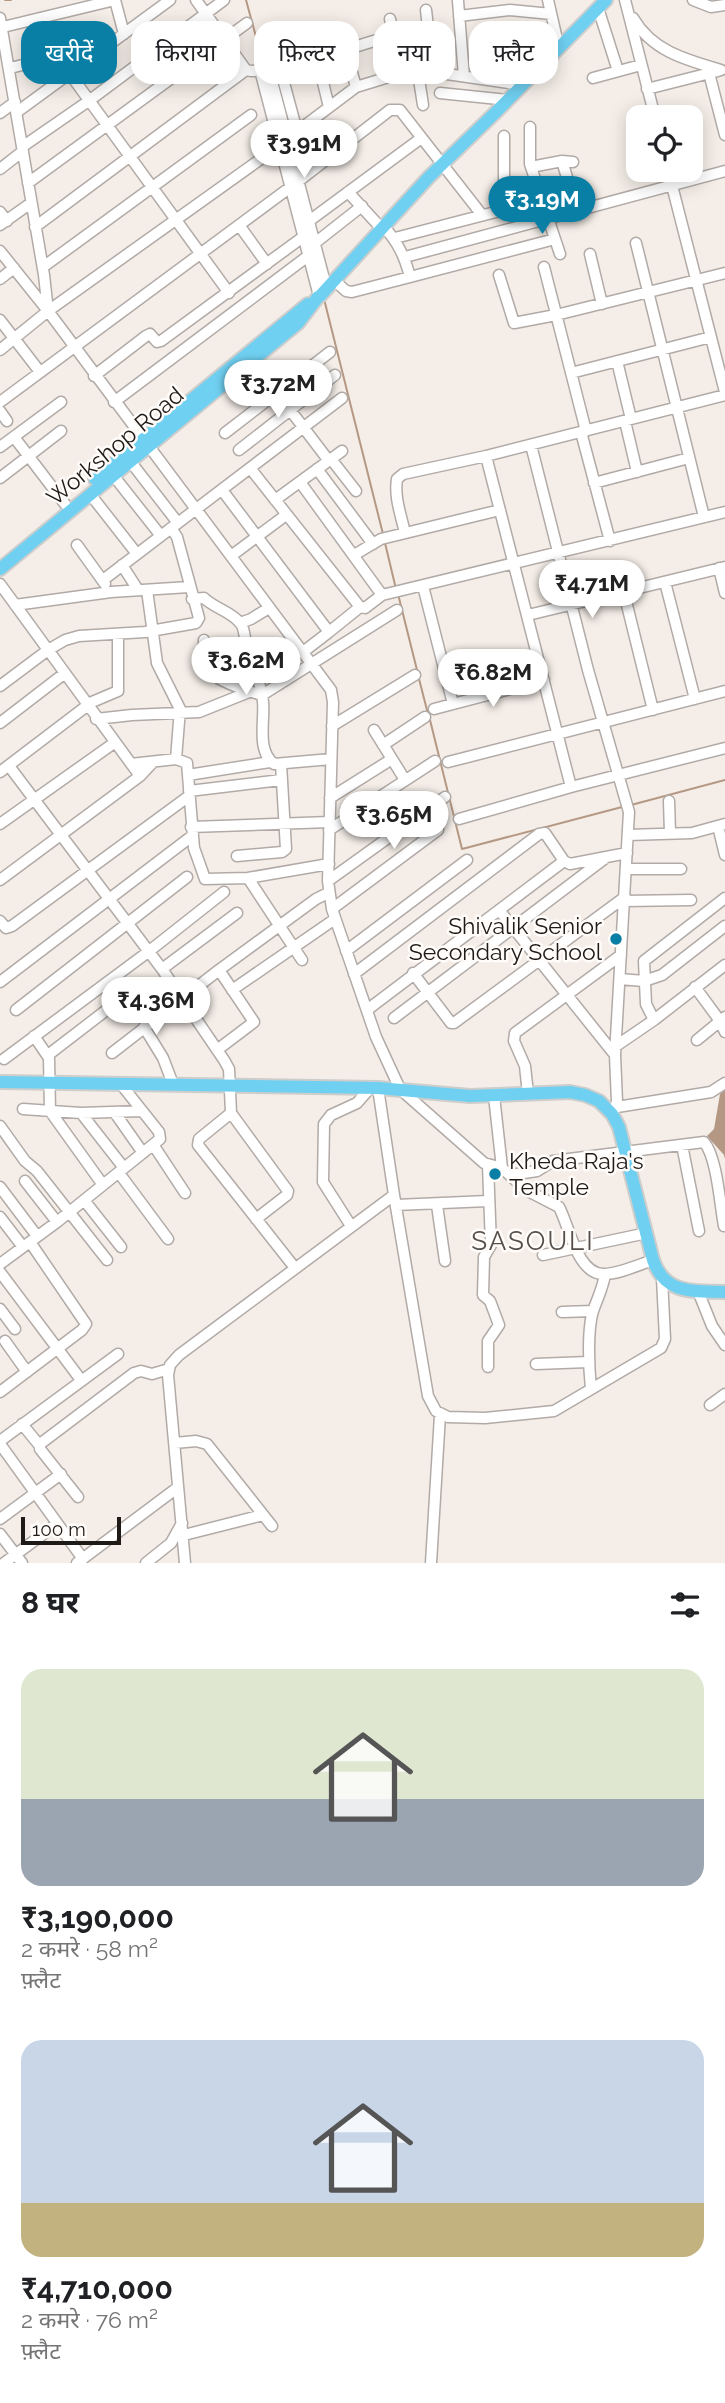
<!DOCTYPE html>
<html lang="hi">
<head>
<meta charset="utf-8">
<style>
	:root { --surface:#fff; --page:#f2f2f2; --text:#202124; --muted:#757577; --accent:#0a7fa6 }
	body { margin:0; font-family:Raleway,"Noto Sans Devanagari",sans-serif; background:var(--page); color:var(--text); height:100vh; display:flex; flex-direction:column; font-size:26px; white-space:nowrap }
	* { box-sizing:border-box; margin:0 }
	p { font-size:23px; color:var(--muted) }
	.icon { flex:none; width:38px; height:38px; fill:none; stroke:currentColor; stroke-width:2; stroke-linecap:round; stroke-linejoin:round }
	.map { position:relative; height:1563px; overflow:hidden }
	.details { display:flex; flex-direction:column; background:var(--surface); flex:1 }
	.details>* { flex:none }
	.top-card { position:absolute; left:21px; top:21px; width:684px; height:63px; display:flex; gap:14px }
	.tools { position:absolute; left:626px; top:105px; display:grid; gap:14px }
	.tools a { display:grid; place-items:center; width:77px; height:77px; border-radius:14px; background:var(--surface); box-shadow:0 4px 18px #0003; font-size:35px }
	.scale { position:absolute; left:21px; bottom:18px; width:100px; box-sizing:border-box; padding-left:7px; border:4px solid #1d1a18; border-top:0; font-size:19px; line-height:24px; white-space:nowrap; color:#1d1a18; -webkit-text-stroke:5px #fffcfa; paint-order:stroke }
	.price { position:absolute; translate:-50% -60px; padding:0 16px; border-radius:24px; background:#fff; color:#222; font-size:23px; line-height:46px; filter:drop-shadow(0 2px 4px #0008) }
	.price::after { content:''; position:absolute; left:50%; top:42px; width:21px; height:16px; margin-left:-10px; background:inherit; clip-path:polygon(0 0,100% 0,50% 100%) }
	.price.on { background:var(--accent); color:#fff }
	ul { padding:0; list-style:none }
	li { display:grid; align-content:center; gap:14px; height:371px; padding:0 21px }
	li span { display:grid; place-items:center; height:217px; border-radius:21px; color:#555 }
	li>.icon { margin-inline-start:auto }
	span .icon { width:126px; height:126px; fill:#fffc; stroke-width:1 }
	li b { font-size:30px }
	h2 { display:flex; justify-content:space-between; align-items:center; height:84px; padding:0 21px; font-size:30px }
	.chip { padding:0 24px; border-radius:21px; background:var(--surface); box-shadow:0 4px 18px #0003; font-size:24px; line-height:63px }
	.chip.on { background:var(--accent); color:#fff }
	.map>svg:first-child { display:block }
	.water { fill:#b59883 }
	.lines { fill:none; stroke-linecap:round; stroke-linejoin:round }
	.stream { stroke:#b59883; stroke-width:2 }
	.minor-casing { stroke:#b1aaa6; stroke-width:13 }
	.major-casing { stroke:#cdcdcc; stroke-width:16 }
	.minor { stroke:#fff; stroke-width:10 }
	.major { stroke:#70d0f1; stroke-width:12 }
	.poi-dot { fill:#0a7fa6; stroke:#fffcfa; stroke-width:2.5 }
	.labels { text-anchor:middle; stroke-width:5; stroke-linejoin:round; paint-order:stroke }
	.street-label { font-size:23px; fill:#1d1a18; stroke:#fffcfa }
	.poi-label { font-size:23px; fill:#1d1a18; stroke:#fffcfa; text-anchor:end }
	.quarter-label { font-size:26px; letter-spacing:2px; fill:#554f4b; stroke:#fffcfa }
</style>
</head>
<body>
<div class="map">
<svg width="725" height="1563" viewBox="0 0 725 1563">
	<rect width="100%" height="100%" fill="#f5eee8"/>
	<!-- water -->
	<path class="water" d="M725 1090V1159L724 1155 707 1136 714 1129 720 1094Z"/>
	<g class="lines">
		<!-- stream -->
		<path class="stream" d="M5 0H11
			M246 0 264 66
			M324 299 383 534
			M385 543 396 589
			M398 594 417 670
			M418 675 428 714
			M430 720 462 849 622 807
			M631 805 725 780"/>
		<!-- minor casing -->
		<g class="minor-casing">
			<path id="minor" d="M196 0 246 70 251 71C312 67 368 38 428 27
				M548 0 559 48
				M625 0 655 117
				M693 0 711 7 725 5
				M458 1 464 76
				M598 8 618 71
				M426 10 433 72
				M459 16 510 10 551 14
				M0 18 44 275 48 311 331 690 333 702 328 881 332 909 376 1037 400 1089 484 1163 502 1168 526 1190 559 1207C569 1225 577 1275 604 1274 619 1274 638 1265 653 1260
				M633 18C652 51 686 60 721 70
				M390 19 402 73
				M3 27 115 0 124 34
				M317 58 329 107
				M10 68 102 46 105 48
				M280 68 297 131
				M260 70 319 296
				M269 70 327 290
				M418 73 423 105
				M709 73 725 135
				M70 74 229 293
				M593 78 641 65
				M356 87 402 73 433 72 523 85
				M647 89 718 71
				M440 93 508 100
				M17 112 170 0
				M0 113 15 102
				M530 127V164L560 254
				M504 136V210
				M287 139 356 87 346 51
				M22 147 90 100 224 0
				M562 161 577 210
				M531 167 562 161 573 162
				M0 169 23 151
				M668 170 725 392
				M28 183 247 23
				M348 192 382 229
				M0 212 7 221
				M309 221 420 139
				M0 225 31 203
				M239 225 267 264
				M35 227 246 70
				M395 238 542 200
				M315 243 362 206
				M636 243 704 517
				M0 251 48 311
				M590 254 602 304
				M405 257 725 171
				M43 267 251 115
				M544 267 586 431
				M499 275 514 323 556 315 725 273
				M410 277 555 239
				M0 279 14 268
				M335 281 346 291 352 292 410 277C405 257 398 242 384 227
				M0 320 40 372
				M0 350 48 311 279 146
				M252 360 329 461
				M617 361 631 419
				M571 373 711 337
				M94 376 146 336 150 334 157 342 161 341 303 237
				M0 402 296 183 390 110H400L482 215
				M114 402 308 256
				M0 411 7 421
				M625 421 637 472
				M581 432 610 541
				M225 433 330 352
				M14 437 65 504
				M531 445 588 670 629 812 615 1055 617 1102 612 1114
				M0 447 61 402
				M239 450 335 375
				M486 456 571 787
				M331 459 356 491
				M130 461 178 523
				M250 468 360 607
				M317 469 373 544
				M113 475 161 536
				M0 478 61 431
				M300 482 382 595 725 512
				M594 483 689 458
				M222 490 329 632 303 652
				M90 494 137 554
				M275 500 342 451
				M405 533C401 515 394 497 397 479L403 474 486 456 725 395
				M77 545 105 584
				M354 555 381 539 500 510
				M231 556 286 515
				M122 565 138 590
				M719 568 725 593
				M103 580 342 398
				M665 582 695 699
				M0 584 140 776
				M423 586 453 704
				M147 590 157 663 180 709 176 759
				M624 593 653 710
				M192 599 204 598C214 608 232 612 240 623 244 627 244 633 245 638 250 659 261 681 263 702 265 721 256 750 274 764L331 759
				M15 605 111 592 189 587
				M528 615 725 567
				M240 623 251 619 269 608
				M329 632 360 607 365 608 382 595
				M204 640C204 648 202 660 206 668 214 681 248 691 262 695L397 610
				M0 686 48 650 65 640 79 636 145 632 196 623 199 618 177 537 171 528
				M434 709 544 680
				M96 719 132 715 199 712 249 692
				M0 723 65 673
				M332 726 415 675
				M374 730 405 780
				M383 745 425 717
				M448 762 725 691
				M131 764 176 759 187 763 194 848 205 879 248 878 329 864
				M9 766 162 969 224 1060 229 1069 231 1113 199 1139 198 1145 295 1268
				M0 772 92 702 118 691V634
				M188 775 270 762
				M189 791 281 780
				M330 798 392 759
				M669 801 670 833
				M459 819 571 787 725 748
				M0 824 114 743
				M718 826 725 855
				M191 827 329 822
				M329 830 435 761
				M628 835 692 833 725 824
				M237 856 282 852 286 849 281 764
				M627 869H681
				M248 878 302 960
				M0 880 140 776 153 762
				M328 881 445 797
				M624 901 691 900
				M332 909 438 830V826L425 810
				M499 910 615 1055
				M0 921 6 928 12 926 189 796
				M346 951 467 860
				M162 969 237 913
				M413 973 451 1023H454L625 897
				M354 974 539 834 545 833 564 861 570 864 627 853
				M620 979 644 981 662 975 725 926
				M0 982 192 836
				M695 987 720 1021 725 1032
				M232 990 335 919
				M16 1010 187 877
				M367 1010 564 861
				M394 1018 604 859
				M654 1020 646 1004 644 961 725 898
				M144 1027 163 1058 173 1084
				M34 1036 49 1058 50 1111 103 1185
				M697 1040 725 1017
				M616 1046 654 1020 725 965
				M217 1050 254 1022 219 970
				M112 1053 219 970 316 899 328 893
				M48 1055 126 995
				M4 1059 148 952 224 892
				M378 1088 394 1195 428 1396 436 1411 448 1417 485 1418 554 1411 661 1348 665 1339 662 1278
				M528 1094 525 1066 514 1041 515 1033 621 955
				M494 1096 502 1168
				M617 1107 711 1092 725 1083
				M23 1109 81 1113 142 1111
				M81 1113 124 1168
				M115 1113 143 1153
				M231 1113 288 1191 287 1195 256 1219
				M0 1126 25 1161 37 1171 107 1260
				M682 1145 699 1231
				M154 1146 185 1193
				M119 1173 168 1239
				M510 1175 537 1171 553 1161 704 1142C717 1157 720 1205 724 1226
				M25 1181 57 1222
				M0 1187 37 1236
				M84 1200 121 1247
				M396 1205 488 1201
				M437 1205 445 1261
				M0 1217 23 1247
				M351 1226 323 1182 324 1124 331 1115 357 1103 370 1088
				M543 1255 647 1233
				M0 1264 57 1222 160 1139 159 1132 120 1083
				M0 1272 81 1380
				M698 1291 712 1326 725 1345
				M0 1309 15 1329
				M562 1312 593 1311
				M5 1341 27 1372
				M536 1364 588 1362
				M488 1367V1341L499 1325 490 1301 483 1295 484 1257 491 1245 488 1165
				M591 1389C589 1370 587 1330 593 1311 598 1297 602 1290 605 1275
				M0 1392 82 1330 86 1324 30 1242
				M710 1405 725 1394
				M22 1424 40 1446
				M0 1441 118 1354
				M175 1443 196 1441 207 1444 272 1526
				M0 1444 83 1559
				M78 1497 40 1449V1444L134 1373 141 1371 152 1374 169 1369
				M0 1519 61 1474
				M0 1534 22 1563
				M184 1535 263 1515
				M4 1563 57 1524
				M77 1563 177 1488
				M146 1563 171 1543 182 1523
				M185 1563 168 1375 170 1365 179 1355 394 1195
				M431 1563 440 1415"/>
		</g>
		<!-- major casing -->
		<g class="major-casing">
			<path id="major" d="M320 296 429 177 497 111 606 0
				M95 479 308 304
				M0 569 298 323 318 297
				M0 1082 378 1088 470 1096 570 1092 585 1095 599 1101 612 1114 619 1127 653 1260C665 1295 694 1291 725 1292"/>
		</g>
		<!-- minor -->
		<use href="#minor" class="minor"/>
		<!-- major -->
		<use href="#major" class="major"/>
	</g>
	<!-- markers -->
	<g class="poi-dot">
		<circle cx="616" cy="939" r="7"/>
		<circle cx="495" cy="1174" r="7"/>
	</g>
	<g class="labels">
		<!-- street labels -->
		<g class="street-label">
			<text transform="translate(115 446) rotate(-40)" y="8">Workshop Road</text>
		</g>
		<!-- poi labels -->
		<g class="poi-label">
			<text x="602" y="934">Shivalik Senior<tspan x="602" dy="26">Secondary School</tspan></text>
			<text x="509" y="1169" text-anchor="start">Kheda Raja's<tspan x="509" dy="26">Temple</tspan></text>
		</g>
		<!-- quarter labels -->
		<g class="quarter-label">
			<text x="533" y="1250">SASOULI</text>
		</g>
	</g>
</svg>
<div class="tools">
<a><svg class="icon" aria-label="locate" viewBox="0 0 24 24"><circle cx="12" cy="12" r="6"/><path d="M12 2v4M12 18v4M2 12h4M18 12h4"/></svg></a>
</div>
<div class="scale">100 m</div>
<b class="price" style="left:304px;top:180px">₹3.91M</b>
<b class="price on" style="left:542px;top:236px">₹3.19M</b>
<b class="price" style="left:278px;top:420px">₹3.72M</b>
<b class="price" style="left:592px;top:620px">₹4.71M</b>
<b class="price" style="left:246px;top:697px">₹3.62M</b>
<b class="price" style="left:493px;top:709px">₹6.82M</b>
<b class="price" style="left:394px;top:851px">₹3.65M</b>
<b class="price" style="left:156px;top:1037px">₹4.36M</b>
<div class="top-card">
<a class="chip on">खरीदें</a>
<a class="chip">किराया</a>
<a class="chip">फ़िल्टर</a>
<a class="chip">नया</a>
<a class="chip">फ़्लैट</a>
</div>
</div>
<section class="details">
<h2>8 घर<svg class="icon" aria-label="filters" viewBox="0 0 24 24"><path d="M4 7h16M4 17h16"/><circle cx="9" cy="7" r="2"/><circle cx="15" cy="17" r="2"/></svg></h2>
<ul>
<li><span style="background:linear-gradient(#dfe7d0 60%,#9aa5b1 0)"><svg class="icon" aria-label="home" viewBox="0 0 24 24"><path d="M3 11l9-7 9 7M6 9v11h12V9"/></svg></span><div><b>₹3,190,000</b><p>2 कमरे · 58 m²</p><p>फ़्लैट</p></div></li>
<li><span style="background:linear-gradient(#c9d6e8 75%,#c2b280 0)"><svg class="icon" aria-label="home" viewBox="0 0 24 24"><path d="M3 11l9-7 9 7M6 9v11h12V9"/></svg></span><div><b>₹4,710,000</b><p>2 कमरे · 76 m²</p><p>फ़्लैट</p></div></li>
</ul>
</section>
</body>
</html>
